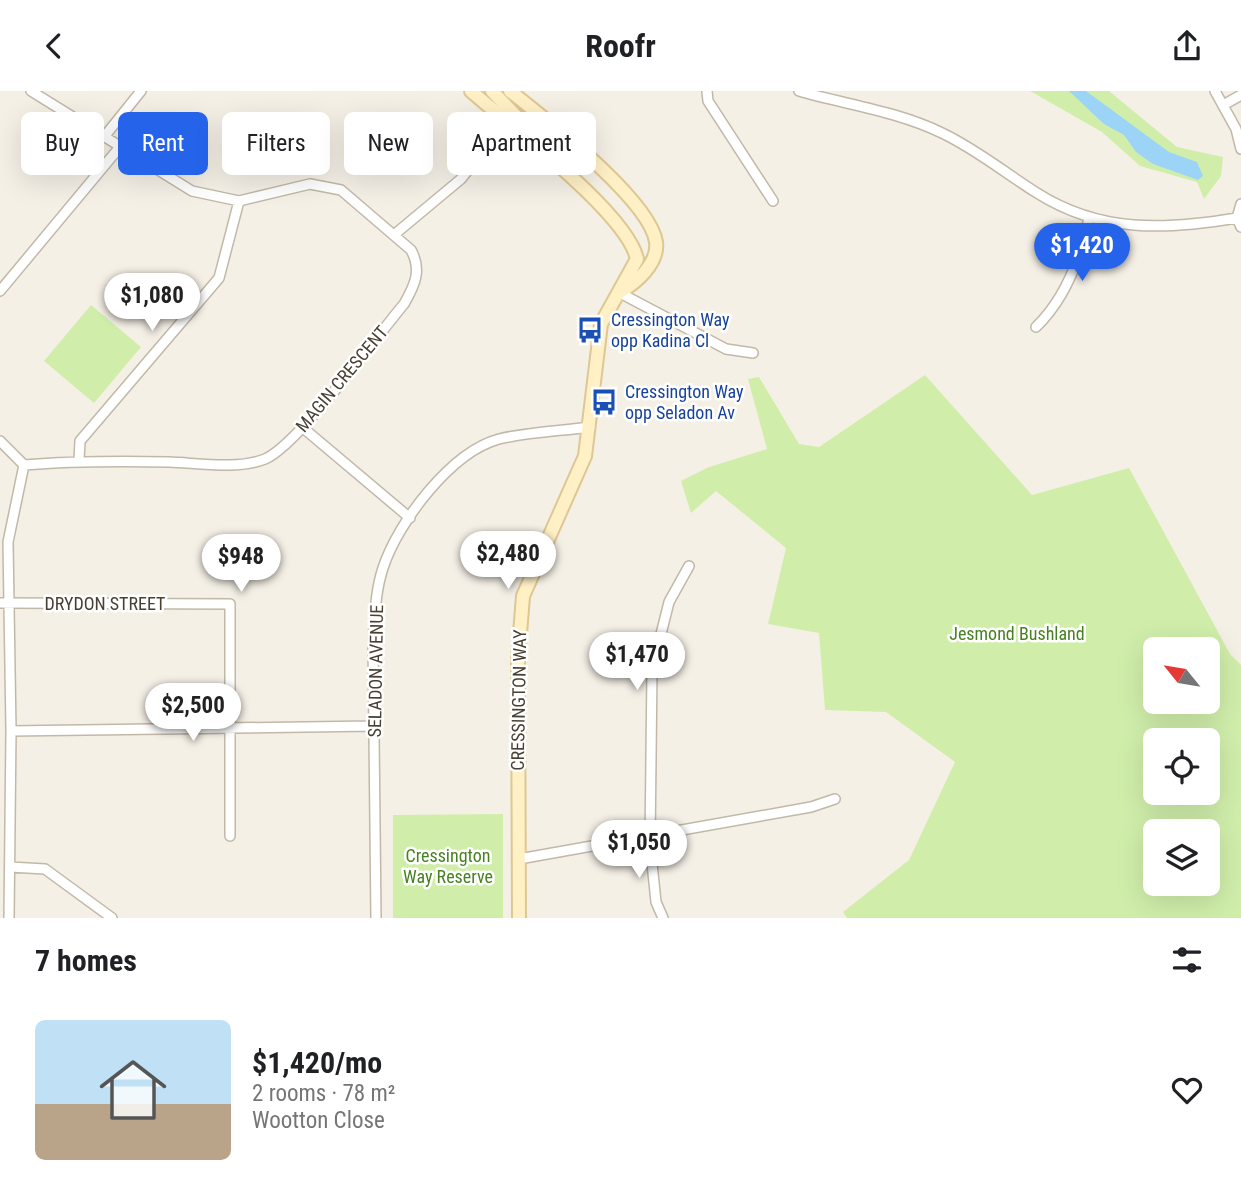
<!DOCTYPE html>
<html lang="en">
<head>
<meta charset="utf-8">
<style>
	:root { --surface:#fff; --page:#f2f2f2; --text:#202124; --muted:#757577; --line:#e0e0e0; --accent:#2563eb }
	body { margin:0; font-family:"Roboto Condensed",sans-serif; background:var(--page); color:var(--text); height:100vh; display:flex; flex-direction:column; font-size:26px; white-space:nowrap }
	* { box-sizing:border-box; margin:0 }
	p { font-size:23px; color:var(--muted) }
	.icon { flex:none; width:38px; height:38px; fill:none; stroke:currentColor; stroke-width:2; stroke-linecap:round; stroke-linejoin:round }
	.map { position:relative; height:827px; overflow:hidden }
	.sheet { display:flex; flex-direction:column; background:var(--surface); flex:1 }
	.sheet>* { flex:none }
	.guide { position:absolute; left:21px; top:21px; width:700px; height:63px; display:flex; gap:14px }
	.needle { width:46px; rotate:300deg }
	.tools { position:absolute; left:1143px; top:546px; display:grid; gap:14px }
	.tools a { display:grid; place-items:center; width:77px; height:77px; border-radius:10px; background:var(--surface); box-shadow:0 7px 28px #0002; font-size:35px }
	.price { position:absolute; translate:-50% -60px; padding:0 16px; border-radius:24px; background:#fff; color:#222; font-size:23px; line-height:46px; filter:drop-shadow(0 2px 4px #0008) }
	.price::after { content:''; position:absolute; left:50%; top:42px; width:21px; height:16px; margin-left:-10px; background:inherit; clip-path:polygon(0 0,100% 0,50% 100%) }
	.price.on { background:var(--accent); color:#fff }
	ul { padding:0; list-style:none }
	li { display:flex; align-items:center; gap:21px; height:175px; padding:0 35px }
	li+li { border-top:2px solid var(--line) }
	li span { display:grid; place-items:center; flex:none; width:196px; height:140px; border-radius:10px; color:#555 }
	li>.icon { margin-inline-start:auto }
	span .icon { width:84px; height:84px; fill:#fffc; stroke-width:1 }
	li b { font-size:30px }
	h2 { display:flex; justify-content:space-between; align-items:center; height:84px; padding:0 35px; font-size:30px }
	.chip { padding:0 24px; border-radius:10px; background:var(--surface); box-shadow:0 7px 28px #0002; font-size:24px; line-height:63px }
	.chip.on { background:var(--accent); color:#fff }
	header { display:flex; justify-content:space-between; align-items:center; height:91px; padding:0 35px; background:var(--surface); font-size:32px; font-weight:700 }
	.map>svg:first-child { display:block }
	.green { fill:#d0eeaa; fill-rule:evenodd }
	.water { fill:#9cd4f8 }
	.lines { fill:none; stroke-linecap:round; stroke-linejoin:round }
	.street-casing { stroke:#c1b8a8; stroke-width:12 }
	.secondary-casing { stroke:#ddc893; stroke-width:16 }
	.street { stroke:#fff; stroke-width:9 }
	.secondary { stroke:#fff0c6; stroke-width:12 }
	.labels { text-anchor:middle; stroke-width:5; stroke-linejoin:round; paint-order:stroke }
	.transit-label { font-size:18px; fill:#164399; stroke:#fff; text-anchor:start }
	.street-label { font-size:18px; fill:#494034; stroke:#fff }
	.park-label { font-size:18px; fill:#478121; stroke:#fff }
</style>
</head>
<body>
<header><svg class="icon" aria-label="back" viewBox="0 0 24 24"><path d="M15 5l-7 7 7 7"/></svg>Roofr<svg class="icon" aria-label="share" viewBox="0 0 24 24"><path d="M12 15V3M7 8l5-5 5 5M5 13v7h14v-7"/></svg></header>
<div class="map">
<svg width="1241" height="827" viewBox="0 0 1241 827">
	<rect width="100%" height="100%" fill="#f5f0e6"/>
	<!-- green -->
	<path class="green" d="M1030 0H1109L1177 56 1223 66 1221 85 1204 108 1197 91 1140 75 1102 41Z
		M91 214 141 256 94 312 44 270Z
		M925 284 1032 404 1129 377 1230 563 1241 574V827H847L843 821 909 769 955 671 886 621 825 619 819 542 768 533 786 457 716 400 691 422 681 390 709 376 767 358 748 288 759 286 799 353 819 356ZM1208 558V611H1155V558ZM1208 649V702H1155V649ZM1208 740V793H1155V740Z
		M503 723V827H393V724Z"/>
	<!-- water -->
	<path class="water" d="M1069 0H1086L1169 61 1197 71 1203 85 1198 89 1153 73 1136 61 1124 44 1104 33Z"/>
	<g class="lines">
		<!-- street casing -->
		<g class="street-casing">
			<path id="street" d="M707 0 708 10 773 110
				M799 0C847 14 897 20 942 42 976 58 1005 82 1037 102 1100 142 1165 139 1237 127
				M1215 0 1236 38 1241 58
				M1225 13 1241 4
				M104 46 141 0
				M1241 113 1237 127 1241 136
				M395 143 461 88 507 31
				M0 200 119 57
				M620 202 726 258 753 262
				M1036 236C1065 208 1081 165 1089 127
				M302 336 410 427
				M0 350 24 374 8 451 11 640 9 827
				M79 369 80 350 219 187 239 110
				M24 374C73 370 120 370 169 371 198 372 237 379 265 368 297 355 377 245 404 213 415 194 422 179 411 159L341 99 310 93 239 110 192 100 31 0
				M0 512 230 513V745
				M11 640 374 635
				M519 768 811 716 835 708
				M10 776 45 778 112 827
				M376 827 373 551C375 526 375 501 383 477 398 431 451 361 499 348 528 341 560 340 590 336
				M663 827 656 811 650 753 652 579 669 511 689 475"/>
		</g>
		<!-- secondary casing -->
		<g class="secondary-casing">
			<path id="secondary" d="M471 0C509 34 627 122 637 168L601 233 585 365 523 505 518 568 519 827
				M492 0 542 52
				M510 0C545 28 650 109 656 151 659 172 636 192 620 201"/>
		</g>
		<!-- street -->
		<use href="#street" class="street"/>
		<!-- secondary -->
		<use href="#secondary" class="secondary"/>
	</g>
	<!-- icons -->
	<defs>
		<g id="bus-bare" transform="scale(2.1)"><path d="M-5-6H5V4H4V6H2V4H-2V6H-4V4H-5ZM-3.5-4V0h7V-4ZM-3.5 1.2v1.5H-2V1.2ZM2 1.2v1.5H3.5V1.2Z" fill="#1a4fb4" stroke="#fff" stroke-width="2.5" paint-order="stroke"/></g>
	</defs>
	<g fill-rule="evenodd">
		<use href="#bus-bare" x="590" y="239"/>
		<use href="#bus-bare" x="604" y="311"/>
	</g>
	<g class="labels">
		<!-- transit labels -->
		<g class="transit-label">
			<text x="611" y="235">Cressington Way<tspan x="611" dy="21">opp Kadina Cl</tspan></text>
			<text x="625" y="307">Cressington Way<tspan x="625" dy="21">opp Seladon Av</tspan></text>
		</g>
		<!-- street labels -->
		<g class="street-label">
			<text transform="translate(342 288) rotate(-50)" y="6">MAGIN CRESCENT</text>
			<text x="105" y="519">DRYDON STREET</text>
			<text transform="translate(376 580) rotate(-89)" y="6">SELADON AVENUE</text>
			<text transform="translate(519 609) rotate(-89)" y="6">CRESSINGTON WAY</text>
		</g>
		<!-- park labels -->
		<g class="park-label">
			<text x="1017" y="549">Jesmond Bushland</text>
			<text x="448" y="771">Cressington<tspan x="448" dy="21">Way Reserve</tspan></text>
		</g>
	</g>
</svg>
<div class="tools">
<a><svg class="needle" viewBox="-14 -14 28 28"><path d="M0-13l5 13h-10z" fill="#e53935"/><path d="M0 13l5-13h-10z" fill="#757577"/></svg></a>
<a><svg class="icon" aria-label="locate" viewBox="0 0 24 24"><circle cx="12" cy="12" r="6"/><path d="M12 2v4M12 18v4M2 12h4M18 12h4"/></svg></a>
<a><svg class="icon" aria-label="layers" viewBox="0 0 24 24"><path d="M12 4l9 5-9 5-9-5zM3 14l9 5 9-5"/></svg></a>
</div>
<b class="price on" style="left:1082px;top:192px">$1,420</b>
<b class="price" style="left:152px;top:242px">$1,080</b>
<b class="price" style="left:508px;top:500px">$2,480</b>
<b class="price" style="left:241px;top:503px">$948</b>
<b class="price" style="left:637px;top:601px">$1,470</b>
<b class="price" style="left:193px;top:652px">$2,500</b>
<b class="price" style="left:639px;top:789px">$1,050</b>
<div class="guide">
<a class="chip">Buy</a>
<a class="chip on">Rent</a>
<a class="chip">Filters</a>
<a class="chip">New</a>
<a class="chip">Apartment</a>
</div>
</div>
<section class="sheet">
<h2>7 homes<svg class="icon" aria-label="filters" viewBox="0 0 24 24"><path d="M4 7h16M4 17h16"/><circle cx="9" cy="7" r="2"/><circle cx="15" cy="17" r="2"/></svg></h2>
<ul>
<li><span style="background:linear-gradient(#bfe0f5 60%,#b9a48a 0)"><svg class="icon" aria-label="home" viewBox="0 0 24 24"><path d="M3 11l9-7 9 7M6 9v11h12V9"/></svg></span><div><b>$1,420/mo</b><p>2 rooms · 78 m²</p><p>Wootton Close</p></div><svg class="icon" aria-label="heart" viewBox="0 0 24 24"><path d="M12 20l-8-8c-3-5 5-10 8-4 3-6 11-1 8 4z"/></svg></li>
</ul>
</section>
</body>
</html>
